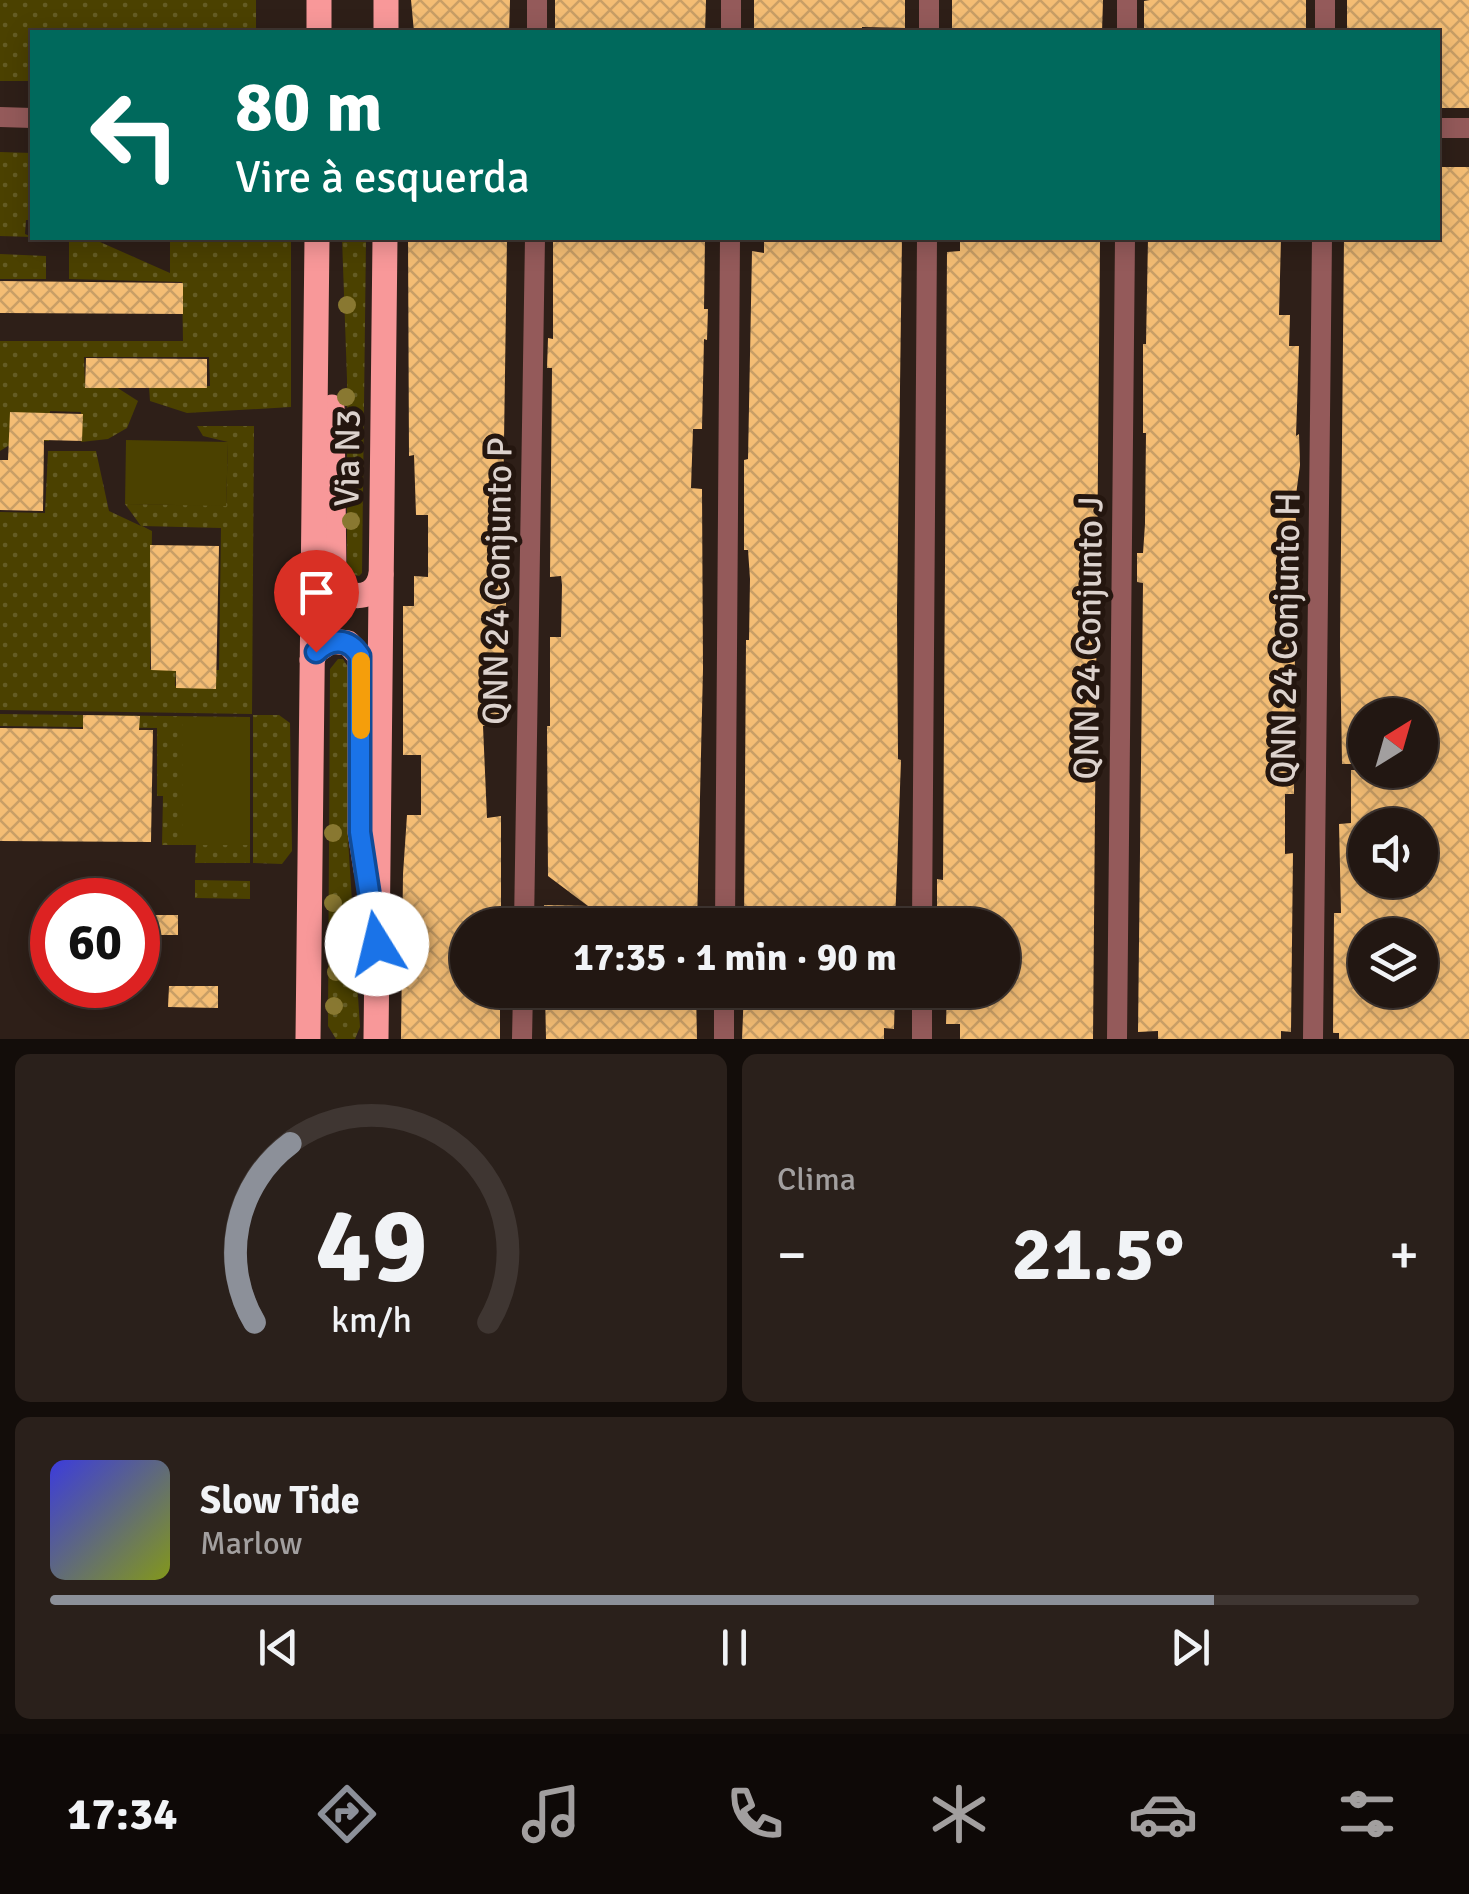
<!DOCTYPE html>
<html lang="pt">
<meta charset="utf-8">
<style>
:root{--surface:#221712;--page:#2a201b;--text:#f1f3f6;--muted:#a29f9f;--line:#3f3632;--accent:#8c9099}
body{margin:0;font-family:Signika,sans-serif;background:var(--page);color:var(--text);height:100vh;display:flex;flex-direction:column;font-size:38px;white-space:nowrap}
*{box-sizing:border-box;margin:0}
p{font-size:32px;color:var(--muted)}
.icon{flex:none;width:55px;height:55px;fill:none;stroke:currentColor;stroke-width:2;stroke-linecap:round;stroke-linejoin:round}
.map{position:relative;height:1039px;overflow:hidden}
.side{display:flex;flex-direction:column;gap:15px;padding:15px;background:#130d0a;flex:1}
.side>*{flex:none}
.hud{position:absolute;left:30px;top:30px;width:1410px;height:210px;border-radius:0px;box-shadow:0 5px 25px #0003,0 0 0 2px var(--line);background:#00695c;color:#fff;overflow:hidden}
.needle{width:65px;rotate:37deg}
.buttons{position:absolute;left:1348px;top:698px;display:grid;gap:20px}
.buttons a{display:grid;place-items:center;width:90px;height:90px;border-radius:50%;background:var(--surface);box-shadow:0 5px 25px #0003,0 0 0 2px var(--line);font-size:50px}
.speed{position:absolute;left:30px;top:878px;display:flex;gap:20px;font-size:50px;font-weight:700;text-align:center}
.speed>*{display:grid;place-content:center;width:130px;height:130px;border-radius:50%;background:var(--surface);box-shadow:0 5px 25px #0003,0 0 0 2px var(--line);line-height:1}
.speed .limit{border:15px solid #d22;background:#fff;color:#111}
.pin{position:absolute;display:grid;place-items:center;width:85px;height:85px;color:#fff;margin:-102px -42px;border-radius:50% 50% 50% 0;rotate:-45deg;box-shadow:0 0 10px #0007}
.pin .icon{rotate:45deg}
.me{position:absolute;width:110px;margin:-55px;rotate:351deg;stroke-linejoin:round;filter:drop-shadow(0 0 8px #0008)}
.turn{display:flex;align-items:center;gap:35px;height:210px;padding:0 40px;font-size:45px}
.turn .icon{width:130px;height:130px;stroke-width:2.5}
.turn b{display:block;font-size:70px;line-height:85px}
.big{font-size:75px;font-weight:700;line-height:1.1}
.side .card{flex:1;display:flex;flex-direction:column;justify-content:center;gap:15px;min-width:0;padding:0 35px;border-radius:15px;background:var(--page)}
.side .dial{align-items:center;gap:0}
.dial svg{height:260px;overflow:visible;fill:none;stroke:var(--line);stroke-width:7;stroke-linecap:round;text-anchor:middle}
.dial text{fill:var(--text);stroke:none}
.song{display:flex;align-items:center;gap:30px}
.cover{width:120px;height:120px;border-radius:15px;background:linear-gradient(135deg,hsl(240 70% 55%),hsl(70 70% 35%))}
.played{height:10px;border-radius:5px;background:linear-gradient(90deg,var(--accent) 85%,var(--line) 85%)}
.keys{display:flex;justify-content:space-around;direction:ltr}
.heat{display:flex;justify-content:space-between;align-items:center;font-size:55px;direction:ltr}
.side .tiles{flex:1;display:grid;gap:15px;grid-template-columns:1fr 1fr}
.card:last-child{grid-column:span 2}
.trip{position:absolute;left:450px;top:908px;width:570px;height:100px;border-radius:50px;background:var(--surface);box-shadow:0 5px 25px #0003,0 0 0 2px var(--line);font-weight:700;line-height:100px;text-align:center}
.dock{display:flex;height:160px;justify-content:space-around;align-items:center;background:#0e0907;color:var(--muted)}
.dock .icon{width:70px;height:70px}
.dock .current{color:var(--accent)}
.dock b{font-size:45px;color:var(--text)}
.map>svg:first-child{display:block}
.grass{fill:url(#grass-dots);fill-rule:evenodd}
.pitch{fill:#4b4100}
.building{fill:url(#building-cross-hatch);fill-rule:evenodd}
.lines{fill:none;stroke-linecap:round;stroke-linejoin:round}
.minor{stroke:#945a5a;stroke-width:20}
.primary{stroke:#f89899;stroke-width:25}
.tree{fill:#897831}
.route-casing{stroke:#114b97;stroke-width:25}
.route{stroke:#1a73e8;stroke-width:18}
.slow{stroke:#f59e0b;stroke-width:18}
.labels{text-anchor:middle;stroke-width:10;stroke-linejoin:round;paint-order:stroke}
.street-label{font-size:35px;fill:#dcd2cd;stroke:#24160f}
</style>
<div class="map">
<svg width="1469" height="1039" viewBox="0 0 1469 1039">
<defs>
<pattern id="grass-dots" width="8" height="8" patternUnits="userSpaceOnUse" patternTransform="scale(2.5)"><rect width="8" height="8" fill="#4b4100"/><path d="M2 2h.1M6 6h.1" fill="none" stroke="#645c24" stroke-width="1.8" stroke-linecap="round"/></pattern>
<pattern id="building-cross-hatch" width="8" height="8" patternUnits="userSpaceOnUse" patternTransform="scale(2.5)"><rect width="8" height="8" fill="#f4bd74"/><path d="M0 0l8 8M0 8l8-8" fill="none" stroke="#c89e66"/></pattern>
</defs>
<rect width="100%" height="100%" fill="#2e1f18"/>
<g class="grass">
<path d="M0,0H256V32H32V81H0Z"/>
<path d="M0,152L32,153V220H26L25,234L32,237L0,236Z"/>
<path d="M69,238H98L100,242L170,273V238H291V407L187,413L150,401L149,387L210,386L209,357H84L85,386L113,385L138,401L127,428L108,439L81,442V412L50,411L49,441H16L0,451V341H183L182,282L69,279Z"/>
<path d="M342,238H366L362,573L359,576L351,574L347,565V379Z"/>
<path d="M0,254L46,256V279H0Z"/>
<path d="M197,426H254L252,714L0,710V512L45,513L48,451H96L109,511L141,526L125,504L226,505L228,442L203,436ZM142,526L221,528L219,670H188V686H175L176,670L150,669L152,531Z"/>
<path d="M338,659H343L348,667V839L360,1027L355,1039H336L328,1026L330,669Z"/>
<path d="M0,714L250,717V718H183V845H162L163,796H157V728L0,726Z"/>
<path d="M253,715H279L290,723L292,851L282,864L253,863Z"/>
<path d="M196,845H250V863H195Z"/>
<path d="M195,880L250,881V899L195,898Z"/>
</g>
<g class="pitch">
<path d="M126,440L228,442L226,506L125,504Z"/>
<rect x="183" y="718" width="67" height="127"/>
</g>
<g class="building">
<path d="M411,0H510L509,32H414Z"/>
<path d="M555,0H706L705,32H555Z"/>
<path d="M754,0H905V28L862,27V32H754Z"/>
<path d="M952,0H1103L1102,32H952Z"/>
<path d="M1150,0H1306V32H1149L1144,30V1Z"/>
<path d="M1347,0H1469V108H1438V32H1347Z"/>
<path d="M1438,167H1469V1039H1339V1033H1333L1334,913H1341L1339,824L1351,823V770H1420V715H1365V764H1342L1340,645L1344,238H1438ZM1365,825H1420V880H1365ZM1365,935H1420V990H1365Z"/>
<path d="M408,238H507L502,577H506V607L501,725L483,726L487,818L501,816V925H468V990H487L486,994L500,996V1039H401L403,874L407,815H421V755H403V606H414V576L428,577V515H416L414,455L409,456Z"/>
<path d="M553,238H705L704,309H708L707,340L704,339L702,429H693L691,488L702,489L703,669L697,925H543L544,905L588,906L548,876L547,726H550V637H561L562,585L561,576L550,577L552,368H547L548,338L553,339Z"/>
<path d="M764,238H902L897,611L898,759L901,760L895,925H744L746,640H749L750,579L748,550H744V460L748,459L752,251L764,253Z"/>
<path d="M960,238H1100L1093,1039H960V1024H946L947,990H1002V925H942L943,909L937,910V879L943,880L947,252L960,251Z"/>
<path d="M1148,238H1281L1279,315H1290L1289,346H1299L1296,436L1299,434L1300,465L1296,495L1294,794H1285V854L1293,853L1291,1032L1281,1031V1039H1158V1031L1138,1032L1143,583L1137,582V553H1143L1145,524L1146,433H1143V344H1146Z"/>
<path d="M0,281L183,283V314L0,313Z"/>
<path d="M86,358L207,359V388H85Z"/>
<path d="M10,412L83,414L82,441L44,440L43,511L0,510V460H8Z"/>
<path d="M150,545L219,546L216,689L176,688V671L151,670Z"/>
<path d="M83,715L140,716L139,730H153L151,842L0,841V728L83,729Z"/>
<rect x="138" y="915" width="40" height="20"/>
<path d="M169,986H218V1008L168,1007Z"/>
<path d="M545,990H696L697,1039H546Z"/>
<path d="M744,990H895L894,1029L884,1028V1039H742Z"/>
</g>
<g class="lines">
<g class="minor">
<path d="M537,32V0"/>
<path d="M731,32V0"/>
<path d="M929,32V0"/>
<path d="M1127,32V0"/>
<path d="M1325,32V0"/>
<path d="M0,117L32,118"/>
<path d="M1438,128H1469"/>
<path d="M524,925L535,238"/>
<path d="M725,925L730,238"/>
<path d="M922,925L927,238"/>
<path d="M522,1039L523,990"/>
<path d="M724,1039V990"/>
<path d="M922,1039V990"/>
<path d="M1117,1039L1125,238"/>
<path d="M1313,1039L1322,238"/>
</g>
<g class="primary">
<path d="M319,32V0"/>
<path d="M386,32V0"/>
<path d="M332,407L334,576L347,594C364,599 378,592 381,574"/>
<path d="M312,660L316,651L331,641L348,643L360,656V832L366,870"/>
<path d="M308,1039L317,238"/>
<path d="M376,1039L385,238"/>
</g>
</g>
<g class="tree">
<circle cx="347" cy="305" r="9"/>
<circle cx="346" cy="397" r="9"/>
<circle cx="351" cy="521" r="9"/>
<circle cx="333" cy="833" r="9"/>
<circle cx="333" cy="903" r="9"/>
<circle cx="338" cy="935" r="9"/>
<circle cx="336" cy="972" r="9"/>
<circle cx="334" cy="1006" r="9"/>
</g>
<g class="lines">
<defs>
<path id="route" d="M316,652C331,637 349,638 360,656V832L377,944"/>
</defs>
<use href="#route" class="route-casing"/>
<use href="#route" class="route"/>
<path class="slow" d="M361,730V661"/>
</g>
<g class="labels">
<g class="street-label">
<text transform="translate(347 458) rotate(-89)" y="12">Via N3</text>
<text transform="translate(497 581) rotate(-89)" y="12">QNN 24 Conjunto P</text>
<text transform="translate(1088 638) rotate(-89)" y="12">QNN 24 Conjunto J</text>
<text transform="translate(1285 638) rotate(-89)" y="12">QNN 24 Conjunto H</text>
</g>
</g>
</svg>
<div class="buttons">
<a><svg class="needle" viewBox="-14 -14 28 28"><path d="M0-13l5 13h-10z" fill="#e53935"/><path d="M0 13l5-13h-10z" fill="#a29f9f"/></svg></a>
<a><svg class="icon" aria-label="sound" viewBox="0 0 24 24"><path d="M4 9h4l5-4v14l-5-4H4zM17 9q2 3 0 6"/></svg></a>
<a><svg class="icon" aria-label="layers" viewBox="0 0 24 24"><path d="M12 4l9 5-9 5-9-5zM3 14l9 5 9-5"/></svg></a>
</div>
<div class="speed"><div class="limit">60</div></div>
<div class="pin" style="left:316px;top:652px;background:#d93025"><svg class="icon" aria-label="arrive" viewBox="0 0 24 24"><path d="M6 21V4h12l-3 4 3 4H6"/></svg></div>
<svg class="me" style="left:377px;top:944px" viewBox="-20 -20 40 40"><circle r="19" fill="#fff"/><path d="M0-13L10 11 0 6-10 11z" fill="#1a73e8"/></svg>
<div class="trip">17:35 · 1 min · 90 m</div>
<div class="hud">
<div class="turn"><svg class="icon" aria-label="left" viewBox="0 0 24 24"><path d="M17 20v-9H6M10 6l-5 5 5 5"/></svg><div><b>80 m</b>Vire à esquerda</div></div>
</div>
</div>
<section class="side">
<div class="tiles">
<div class="card dial"><svg viewBox="0 0 100 80">
<path d="M14 69A42 42 0 1 1 86 69"/>
<path d="M14 69A42 42 0 0 1 25 14" stroke="#8c9099"/>
<text x="50" y="56" font-size="32" font-weight="700">49</text>
<text x="50" y="72" font-size="11">km/h</text>
</svg></div>
<div class="card"><p>Clima</p>
<div class="heat"><a>−</a><b class="big">21.5°</b><a>+</a></div>
</div>
<div class="card">
<div class="song"><i class="cover"></i><div><b>Slow Tide</b><p>Marlow</p></div></div>
<div class="played"></div>
<div class="keys"><svg class="icon" aria-label="previous" viewBox="0 0 24 24"><path d="M18 5L8 12l10 7zM5 5v14"/></svg><svg class="icon" aria-label="pause" viewBox="0 0 24 24"><path d="M8 5v14M16 5v14"/></svg><svg class="icon" aria-label="next" viewBox="0 0 24 24"><path d="M6 5l10 7-10 7zM19 5v14"/></svg></div>
</div>
</div>
</section>
<nav class="dock">
<b>17:34</b>
<svg class="icon current" aria-label="directions" viewBox="0 0 24 24"><path d="M12 3l9 9-9 9-9-9zM9 14v-3h6M13 9l2 2-2 2"/></svg>
<svg class="icon" aria-label="music" viewBox="0 0 24 24"><path d="M9 18V5l10-2v13"/><circle cx="6" cy="18" r="3"/><circle cx="16" cy="16" r="3"/></svg>
<svg class="icon" aria-label="phone" viewBox="0 0 24 24"><path d="M5 4h4l2 5-3 2q2 4 5 5l2-3 5 2v4C11 20 4 13 5 4z"/></svg>
<svg class="icon" aria-label="climate" viewBox="0 0 24 24"><path d="M12 3v18M4 7l16 10M4 17L20 7"/></svg>
<svg class="icon" aria-label="car" viewBox="0 0 24 24"><path d="M5 17H2v-5l4-1 3-4h7l3 4 3 1v5h-3M9 17h6M6 11h13"/><circle cx="7" cy="17" r="2"/><circle cx="17" cy="17" r="2"/></svg>
<svg class="icon" aria-label="filters" viewBox="0 0 24 24"><path d="M4 7h16M4 17h16"/><circle cx="9" cy="7" r="2"/><circle cx="15" cy="17" r="2"/></svg>
</nav>
